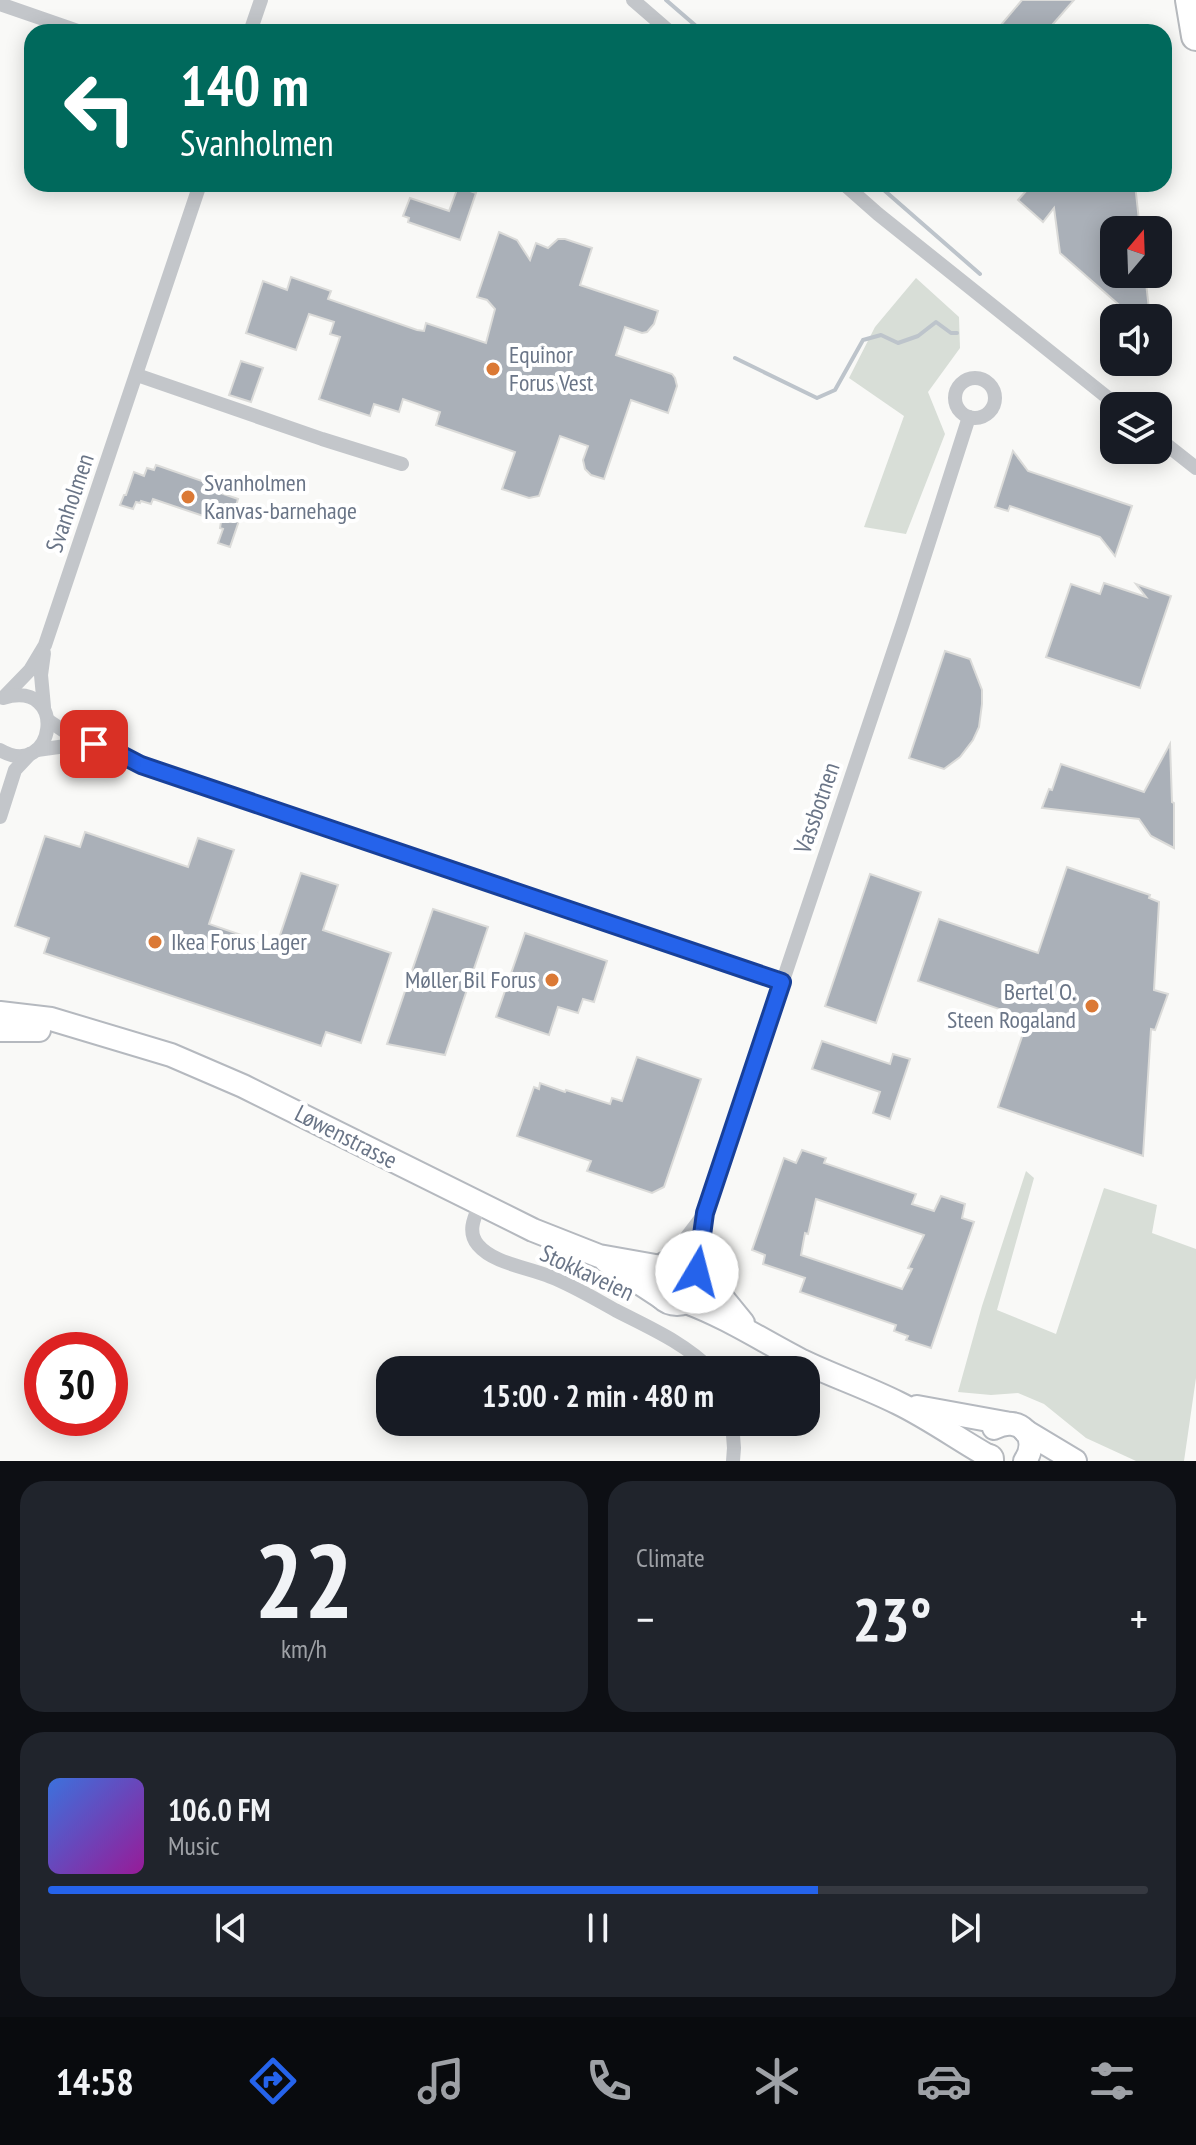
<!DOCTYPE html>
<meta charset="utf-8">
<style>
:root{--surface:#171b24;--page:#20242c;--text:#f1f3f6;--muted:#9ea1a6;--line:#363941;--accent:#2563eb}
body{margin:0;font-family:"PT Sans Narrow",sans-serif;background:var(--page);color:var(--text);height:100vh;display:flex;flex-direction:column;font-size:30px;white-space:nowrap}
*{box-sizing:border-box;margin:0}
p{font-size:26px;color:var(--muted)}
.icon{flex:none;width:44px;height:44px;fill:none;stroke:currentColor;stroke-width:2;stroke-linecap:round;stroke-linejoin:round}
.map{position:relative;height:1461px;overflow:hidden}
.drawer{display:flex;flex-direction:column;gap:20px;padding:20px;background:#0d0f14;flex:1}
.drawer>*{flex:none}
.guide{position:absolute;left:24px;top:24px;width:1148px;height:168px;border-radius:24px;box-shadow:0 4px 20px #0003;background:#00695c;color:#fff;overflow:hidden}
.needle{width:52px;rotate:19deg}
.fabs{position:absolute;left:1100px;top:216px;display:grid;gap:16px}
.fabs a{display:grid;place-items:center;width:72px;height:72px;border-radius:16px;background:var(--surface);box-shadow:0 4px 20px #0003;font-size:40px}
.speed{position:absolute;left:24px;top:1332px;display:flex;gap:16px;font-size:40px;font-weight:700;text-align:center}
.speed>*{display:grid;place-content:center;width:104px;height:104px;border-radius:50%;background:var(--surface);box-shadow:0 4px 20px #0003;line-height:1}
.speed .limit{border:12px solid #d22;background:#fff;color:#111}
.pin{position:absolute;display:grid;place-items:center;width:68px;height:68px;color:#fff;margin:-34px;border-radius:16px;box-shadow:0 4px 12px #0006}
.me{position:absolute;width:88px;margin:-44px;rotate:8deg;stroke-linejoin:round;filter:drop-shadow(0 0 6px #0008)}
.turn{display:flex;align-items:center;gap:28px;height:168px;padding:0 24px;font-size:36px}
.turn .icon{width:104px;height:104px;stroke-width:2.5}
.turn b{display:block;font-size:56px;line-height:68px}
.big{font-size:60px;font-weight:600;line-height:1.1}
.drawer .widget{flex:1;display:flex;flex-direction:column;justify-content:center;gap:12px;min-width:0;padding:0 28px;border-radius:24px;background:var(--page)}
.drawer .dial{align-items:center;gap:0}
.dial b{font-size:104px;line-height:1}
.song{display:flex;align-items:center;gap:24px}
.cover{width:96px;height:96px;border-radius:12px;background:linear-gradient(135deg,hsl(220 70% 55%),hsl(300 70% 35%))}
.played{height:8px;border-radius:4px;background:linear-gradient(90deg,var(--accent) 70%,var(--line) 70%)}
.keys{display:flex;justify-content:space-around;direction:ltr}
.heat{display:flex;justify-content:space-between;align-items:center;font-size:44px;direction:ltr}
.drawer .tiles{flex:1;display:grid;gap:20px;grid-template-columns:1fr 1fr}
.widget:last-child{grid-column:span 2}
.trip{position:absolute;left:376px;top:1356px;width:444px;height:80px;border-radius:24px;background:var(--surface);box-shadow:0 4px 20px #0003;font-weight:600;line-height:80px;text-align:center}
.dock{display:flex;height:128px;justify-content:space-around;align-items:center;background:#090b0e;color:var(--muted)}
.dock .icon{width:56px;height:56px}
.dock .on{color:var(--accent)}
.dock b{font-size:36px;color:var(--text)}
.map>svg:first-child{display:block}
.green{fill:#d8ded7}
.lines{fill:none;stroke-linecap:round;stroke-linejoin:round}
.stream{stroke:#bdc4cb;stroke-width:4}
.building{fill:#aab0b8;stroke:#dbdbd9;stroke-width:2;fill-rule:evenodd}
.secondary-casing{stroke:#b5b9bf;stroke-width:26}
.highway-casing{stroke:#b6b9bd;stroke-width:32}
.street{stroke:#c3c6ca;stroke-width:14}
.secondary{stroke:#fff;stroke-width:22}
.highway{stroke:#fff;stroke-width:28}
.route-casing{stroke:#184099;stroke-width:20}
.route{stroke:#2563eb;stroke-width:14}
.poi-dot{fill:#db7935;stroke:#fff;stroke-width:3}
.labels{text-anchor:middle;stroke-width:8;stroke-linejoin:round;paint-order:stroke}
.poi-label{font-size:24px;fill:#6a7587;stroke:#fff;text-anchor:start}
.street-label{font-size:24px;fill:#6a7587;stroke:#fff}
</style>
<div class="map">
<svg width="1196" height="1461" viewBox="0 0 1196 1461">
<rect width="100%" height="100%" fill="#f9f9f7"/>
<g class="green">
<path d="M916,278L959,317L960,348L928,392L945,434L906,534L864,527L904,416L849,378L875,327Z"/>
<path d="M1026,1171L1034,1178L997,1310L1056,1334L1104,1188L1157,1205L1152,1233L1196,1249V1378L1184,1461H1136L1086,1438L1044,1404L1018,1393L991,1395L958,1392L982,1306Z"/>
</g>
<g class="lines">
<g class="stream">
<path d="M666,0L703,32"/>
<path d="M877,184L980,274"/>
<path d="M735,358L817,398L835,390L863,340L881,335L898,343L918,336L936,322L951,333H957"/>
</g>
</g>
<g class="building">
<path d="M1022,0H1074L1046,32H995Z"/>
<path d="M1020,184H1135L1140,230H1114V274H1145L1150,318H1134L1060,253L1054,208L1043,222L1018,200L1027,190Z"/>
<path d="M458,187L476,193L460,240L408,222L409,218L403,216L410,198L449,211Z"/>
<path d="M499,232L517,240L530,260L536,243L548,248L558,239H565L592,248L580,285L658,311L654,324L647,332L642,333L625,327L616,355L672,374L675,378L677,386L668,413L631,400L604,479L591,475L585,469L583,460L588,446L560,436L539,496L529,498L502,489L515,452L436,425L440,412L403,399L399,412L374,404L370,416L319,399L340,337L330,334L334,322L309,314L296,350L246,333L263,281L287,290L291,277L331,291L328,299L417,330L424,331L426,323L486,343L495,309L487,300L477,297Z"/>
<path d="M241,361L263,368L251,402L229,395Z"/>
<path d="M1013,451L1028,471L1132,506L1115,556L1100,537L1010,506L1008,511L995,507Z"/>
<path d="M156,465L225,489L223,494L238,499L236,506L243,509L230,547L218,543L223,529L220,528L221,522L153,499L151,504L141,501L140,503L136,502L133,509L120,505L124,495H126L134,472L144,476L147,468L154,470Z"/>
<path d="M1104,583L1146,597L1136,584L1171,596L1140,688L1046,657L1071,584L1100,594Z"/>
<path d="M945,651L970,659L982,690V704L979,727L973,740L960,757L944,769L909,758Z"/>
<path d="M1170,744L1172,802L1174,803V848L1151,836L1139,819L1042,808L1049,789L1052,790L1061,764L1144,792Z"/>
<path d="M85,832L188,867L198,838L234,850L209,924L276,947L301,873L338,885L323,930L391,953L361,1043L326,1032L321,1046L44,953L49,938L15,926L45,836L80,847Z"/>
<path d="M1067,867L1150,895L1149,898L1159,902L1154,990L1168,994L1155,1030L1151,1029L1143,1156L998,1107L1028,1019L918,981L939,919L1038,953Z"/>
<path d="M870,874L921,892L876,1023L825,1006Z"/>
<path d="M433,909L488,927L445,1055L387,1044Z"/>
<path d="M525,933L607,961L594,1002L583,999L578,1013L558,1007L549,1035L496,1017Z"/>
<path d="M822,1041L890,1064L893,1054L910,1059L890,1119L873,1113L880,1092L812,1069Z"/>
<path d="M637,1057L701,1079L664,1187L652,1193L587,1171L591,1161L517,1136L534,1087L539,1089L540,1083L565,1092L566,1090L610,1104L612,1098L622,1101Z"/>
<path d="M802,1150L826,1158L824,1163L916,1194L912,1204L934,1211L941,1196L965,1204L962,1218L974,1222L931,1348L906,1340L908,1336L894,1331L896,1325L800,1292L805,1278L763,1264L765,1255L752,1250L784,1158L796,1163ZM816,1199L924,1235L908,1268L912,1269L902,1289L801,1255L805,1233L808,1234Z"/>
</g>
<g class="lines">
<defs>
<g id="secondary">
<path d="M0,1013L51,1019L171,1055L243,1086L533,1230L599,1256L661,1267"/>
<path d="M0,1030H39"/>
<circle cx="677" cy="1282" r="22"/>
<path d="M606,1261L661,1297"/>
<path d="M697,1272L712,1285L743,1323"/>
<path d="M686,1302C727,1317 763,1341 802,1361C833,1376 866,1387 898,1403C929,1418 958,1439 988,1456"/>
<path d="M917,1407L1005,1423"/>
<path d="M994,1428C1019,1414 1041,1437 1025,1461"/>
<path d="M1025,1431L1075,1461"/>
</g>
<g id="highway">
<path d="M1190,0L1196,36"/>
<path d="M989,1461V1459"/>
</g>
</defs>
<use href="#secondary" class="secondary-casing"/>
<use href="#highway" class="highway-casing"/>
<g class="street">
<path d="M633,0L670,32"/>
<path d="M0,4L81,32"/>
<path d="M250,32L261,0"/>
<path d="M844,184L878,214L1118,406"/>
<path d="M137,375L322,439L402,464"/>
<circle cx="975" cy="398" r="20"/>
<path d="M1158,438L1196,468"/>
<path d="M4,697L30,670L45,645L200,184"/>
<path d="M44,707L41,675L44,653"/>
<path d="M49,721L70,735L118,753L141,765L782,982"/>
<path d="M0,750C55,782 70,678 3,698"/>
<path d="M37,750L66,746L113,760"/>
<path d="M0,817L15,770L30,754"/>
<path d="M480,1204C474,1218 467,1232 478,1245C494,1264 528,1267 551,1277C574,1286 595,1299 617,1311C650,1328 685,1343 711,1370"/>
<path d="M705,1213L903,623L969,417"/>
<path d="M667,1263L705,1213L697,1272"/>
<path d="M732,1422L734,1448L733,1461"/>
</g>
<use href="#secondary" class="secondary"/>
<use href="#highway" class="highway"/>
</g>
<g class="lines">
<defs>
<path id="route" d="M94,744L118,753L141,765L782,982L705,1213L697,1272"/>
</defs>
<use href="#route" class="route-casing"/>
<use href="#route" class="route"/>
</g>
<g class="poi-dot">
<circle cx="493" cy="369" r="8"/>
<circle cx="188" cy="497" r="8"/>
<circle cx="155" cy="942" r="8"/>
<circle cx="552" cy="980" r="8"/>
<circle cx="1092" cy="1006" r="8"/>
</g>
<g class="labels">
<g class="poi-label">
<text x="509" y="363">Equinor<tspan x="509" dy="28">Forus Vest</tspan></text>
<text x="204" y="491">Svanholmen<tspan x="204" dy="28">Kanvas-barnehage</tspan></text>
<text x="171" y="950">Ikea Forus Lager</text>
<text x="536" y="988" text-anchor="end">Møller Bil Forus</text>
<text x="1076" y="1000" text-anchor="end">Bertel O.<tspan x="1076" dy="28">Steen Rogaland</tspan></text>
</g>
<g class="street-label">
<text transform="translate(70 503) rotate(-71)" y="8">Svanholmen</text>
<text transform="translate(817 808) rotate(-71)" y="8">Vassbotnen</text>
<text transform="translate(346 1137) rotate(27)" y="8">Løwenstrasse</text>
<text transform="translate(587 1273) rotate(25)" y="8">Stokkaveien</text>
</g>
</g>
</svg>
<div class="fabs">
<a><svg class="needle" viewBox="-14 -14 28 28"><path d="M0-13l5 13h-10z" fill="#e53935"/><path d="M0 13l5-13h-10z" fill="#9ea1a6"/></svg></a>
<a><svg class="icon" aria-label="sound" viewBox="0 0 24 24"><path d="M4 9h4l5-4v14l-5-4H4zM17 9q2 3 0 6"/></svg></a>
<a><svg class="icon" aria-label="layers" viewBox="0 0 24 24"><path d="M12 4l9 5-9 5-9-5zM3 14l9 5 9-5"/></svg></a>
</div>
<div class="speed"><div class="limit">30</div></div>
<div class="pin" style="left:94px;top:744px;background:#d93025"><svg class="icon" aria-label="arrive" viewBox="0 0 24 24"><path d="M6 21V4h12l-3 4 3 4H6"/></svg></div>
<svg class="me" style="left:697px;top:1272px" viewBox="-20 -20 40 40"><circle r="19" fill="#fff"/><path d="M0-13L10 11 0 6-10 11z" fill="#2563eb"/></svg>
<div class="trip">15:00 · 2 min · 480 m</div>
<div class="guide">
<div class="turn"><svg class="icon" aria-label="left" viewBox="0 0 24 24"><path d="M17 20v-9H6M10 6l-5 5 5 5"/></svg><div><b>140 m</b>Svanholmen</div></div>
</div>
</div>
<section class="drawer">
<div class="tiles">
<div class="widget dial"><b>22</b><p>km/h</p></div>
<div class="widget"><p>Climate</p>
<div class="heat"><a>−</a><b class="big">23°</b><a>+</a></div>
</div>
<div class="widget">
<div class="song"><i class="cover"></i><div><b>106.0 FM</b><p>Music</p></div></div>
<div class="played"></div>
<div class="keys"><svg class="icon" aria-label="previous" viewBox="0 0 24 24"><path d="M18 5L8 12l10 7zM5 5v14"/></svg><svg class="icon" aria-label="pause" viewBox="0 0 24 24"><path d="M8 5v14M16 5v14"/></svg><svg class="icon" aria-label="next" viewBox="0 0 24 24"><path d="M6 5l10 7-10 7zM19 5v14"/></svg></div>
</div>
</div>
</section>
<nav class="dock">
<b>14:58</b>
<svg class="icon on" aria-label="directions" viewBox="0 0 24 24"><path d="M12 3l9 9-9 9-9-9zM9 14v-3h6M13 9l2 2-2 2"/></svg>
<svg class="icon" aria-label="music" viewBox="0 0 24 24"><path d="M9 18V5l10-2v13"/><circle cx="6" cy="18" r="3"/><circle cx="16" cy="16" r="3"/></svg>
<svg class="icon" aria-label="phone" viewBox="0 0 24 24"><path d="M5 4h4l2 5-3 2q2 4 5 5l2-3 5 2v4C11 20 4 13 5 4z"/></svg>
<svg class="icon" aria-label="climate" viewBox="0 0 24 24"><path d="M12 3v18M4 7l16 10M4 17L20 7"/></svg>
<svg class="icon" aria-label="car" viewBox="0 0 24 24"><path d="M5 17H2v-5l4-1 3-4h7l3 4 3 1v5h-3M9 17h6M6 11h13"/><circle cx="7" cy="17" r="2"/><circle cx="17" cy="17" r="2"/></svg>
<svg class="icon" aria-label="filters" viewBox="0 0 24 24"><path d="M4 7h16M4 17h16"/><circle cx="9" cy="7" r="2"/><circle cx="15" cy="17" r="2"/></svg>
</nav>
